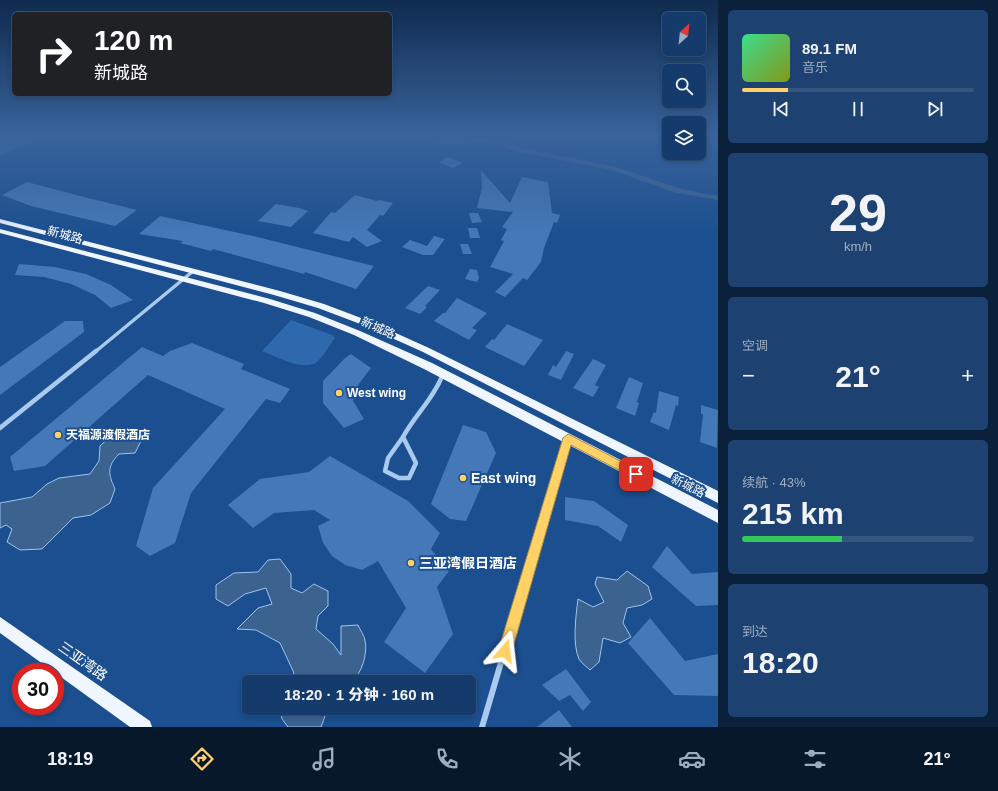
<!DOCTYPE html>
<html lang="zh">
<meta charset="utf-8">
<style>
:root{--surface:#143b6b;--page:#1d4271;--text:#f1f3f6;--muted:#9dadc1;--line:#33557e;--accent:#ffd166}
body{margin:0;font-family:Arial,"Noto Sans SC",sans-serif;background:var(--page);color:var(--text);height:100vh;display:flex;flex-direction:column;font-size:15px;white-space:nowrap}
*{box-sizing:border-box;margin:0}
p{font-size:13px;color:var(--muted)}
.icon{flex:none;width:22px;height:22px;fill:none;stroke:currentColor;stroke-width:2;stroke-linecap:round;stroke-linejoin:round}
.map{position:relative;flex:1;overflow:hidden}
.panel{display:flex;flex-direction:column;gap:10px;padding:10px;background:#0b203b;width:280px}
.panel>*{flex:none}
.banner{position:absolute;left:12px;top:12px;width:380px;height:84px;border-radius:6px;box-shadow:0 2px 6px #0003,0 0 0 1px var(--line);background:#202124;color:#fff;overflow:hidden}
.needle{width:26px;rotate:27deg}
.buttons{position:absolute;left:662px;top:12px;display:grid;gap:8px}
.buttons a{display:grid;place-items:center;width:44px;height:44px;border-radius:6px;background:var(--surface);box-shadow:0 2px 6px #0003,0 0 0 1px var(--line);font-size:20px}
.speed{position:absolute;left:12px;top:663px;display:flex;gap:8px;font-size:20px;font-weight:700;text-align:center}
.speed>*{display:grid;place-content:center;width:52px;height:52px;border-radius:50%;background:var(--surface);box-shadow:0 2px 6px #0003,0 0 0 1px var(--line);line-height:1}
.speed .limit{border:6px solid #d22;background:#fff;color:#111}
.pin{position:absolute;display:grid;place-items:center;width:34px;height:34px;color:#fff;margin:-17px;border-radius:8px;box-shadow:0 2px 6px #0006}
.me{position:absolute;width:44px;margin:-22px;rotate:17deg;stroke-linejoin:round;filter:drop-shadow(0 0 3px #0008)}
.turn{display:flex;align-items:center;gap:14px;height:84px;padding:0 16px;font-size:18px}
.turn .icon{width:52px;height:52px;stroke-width:2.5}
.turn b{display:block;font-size:28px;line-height:34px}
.big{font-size:30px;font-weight:800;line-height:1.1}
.panel .card{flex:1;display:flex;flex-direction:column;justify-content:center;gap:6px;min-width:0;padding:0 14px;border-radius:6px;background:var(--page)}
.panel .dial{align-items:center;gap:0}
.dial b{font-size:52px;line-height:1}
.song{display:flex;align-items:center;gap:12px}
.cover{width:48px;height:48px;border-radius:6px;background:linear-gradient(135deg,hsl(150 70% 55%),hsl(70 70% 35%))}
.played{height:4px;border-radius:2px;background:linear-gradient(90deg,var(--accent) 20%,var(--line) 20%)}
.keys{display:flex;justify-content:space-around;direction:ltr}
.heat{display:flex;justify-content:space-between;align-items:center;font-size:22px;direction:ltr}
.charge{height:6px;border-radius:3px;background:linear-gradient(90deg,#34c759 43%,var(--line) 0)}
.trip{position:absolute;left:242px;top:675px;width:234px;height:40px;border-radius:6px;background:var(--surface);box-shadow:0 2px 6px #0003,0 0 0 1px var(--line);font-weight:800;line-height:40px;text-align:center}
.tab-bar{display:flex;height:64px;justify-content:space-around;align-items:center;background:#08182b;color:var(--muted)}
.tab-bar .icon{width:28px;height:28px}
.tab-bar .current{color:var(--accent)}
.tab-bar b{font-size:18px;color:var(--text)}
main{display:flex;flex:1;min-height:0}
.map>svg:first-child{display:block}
.green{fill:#2e69ad}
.water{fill:#3c6290;stroke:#9cc4f0}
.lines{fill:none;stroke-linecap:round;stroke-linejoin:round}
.canal{fill:#3c6290;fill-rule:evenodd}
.building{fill:#4478b7}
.minor-far2{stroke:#a9c9ee;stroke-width:3.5}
.minor-far1{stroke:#a9c9ee;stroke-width:4.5}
.minor{stroke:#a9c9ee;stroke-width:6}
.primary{fill:#f0f6ff;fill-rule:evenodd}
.route{fill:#ffd166;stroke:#a68842}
.poi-dot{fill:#ffd166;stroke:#1b4f8f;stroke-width:1.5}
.labels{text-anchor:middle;stroke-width:4;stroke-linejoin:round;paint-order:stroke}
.street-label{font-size:12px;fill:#fff;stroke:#1b4f8f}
.poi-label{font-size:12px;font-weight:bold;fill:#fff;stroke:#1b4f8f;text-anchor:start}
.near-poi-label{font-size:14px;font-weight:bold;fill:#fff;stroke:#1b4f8f;text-anchor:start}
.near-street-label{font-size:14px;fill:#fff;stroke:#1b4f8f}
</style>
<main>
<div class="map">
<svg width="718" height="727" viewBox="0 0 718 727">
<rect width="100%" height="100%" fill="#1b4f8f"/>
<g class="green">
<path d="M0,134H48L0,156Z"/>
<path d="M291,320L332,335L335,338C329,346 324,355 318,361C306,373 275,356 262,351Z"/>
</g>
<g class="water">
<path d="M115,432H135L141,436L140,443L135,453L119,454C107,466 108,474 115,489L110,503L91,515L73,518L42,549L20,550L7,542L12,529L6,525L0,528V503L32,497L47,484L59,478L90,474L99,461L100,446Z"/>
<path d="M280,559L291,574V588L302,593L314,584L328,591V606L318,616L316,629L333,644L341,655V626L358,625C360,630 364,635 365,640C368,653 362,674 351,682H286L294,673L280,643L256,630L237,629L258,608L272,604L266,588L245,594L228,606L216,599V585L234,573L258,572L268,560Z"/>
<path d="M627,571L648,586L652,599L642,605L627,608L623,623L631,637L620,643L603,638L599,662L590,670C587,667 581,663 579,659C572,644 576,615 578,599L593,607L604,602L595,584L597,577L617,580Z"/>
<path d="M280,708H328L321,727H288L282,719Z"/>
</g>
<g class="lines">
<path class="canal" d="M408,134H417L439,140L491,138L517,147L616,167L681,189L718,196V200L676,193L612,170L515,151L490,142L439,144Z"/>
</g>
<g class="building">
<path d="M448,157L463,163L453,168L439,162Z"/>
<path d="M481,170L510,203L522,177L548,182L552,213L560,215L557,223L554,222L544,248L541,262L527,280L523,278L505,297L495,292L513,274L490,267L504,241L501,240L507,229L502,227L513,212L477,208L482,188Z"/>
<path d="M27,182L80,196L137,210L115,226L31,206L2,195Z"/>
<path d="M355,195L377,201L379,200L393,203L383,216L380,215L367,230L382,241L367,247L353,237L349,242L313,233L331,212L335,213Z"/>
<path d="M276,204L299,208L308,211L291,227L258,221Z"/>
<path d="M469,213H478L482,222L472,223Z"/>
<path d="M160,216L253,236L374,266L356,289L305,272L304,274L213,249L211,251L180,243L183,241L139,234Z"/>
<path d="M468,228H477L480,238H470Z"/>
<path d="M434,236L445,239L433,255H423L402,247L410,240L427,246Z"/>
<path d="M460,244H468L472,254H463Z"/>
<path d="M19,264L55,267L86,274L111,285L133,300L111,308L95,295L71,284L44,277L15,275Z"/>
<path d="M470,269L477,270L479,278L477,282L465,279Z"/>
<path d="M428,286L440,290L425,306L427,307L420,314L405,308Z"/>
<path d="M457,298L487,313L472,328L477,330L469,340L434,321L443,313H445Z"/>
<path d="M65,321H83L84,332L0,395V367Z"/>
<path d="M507,324L543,340L524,366L485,347L492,339L494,340Z"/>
<path d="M192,343L244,364L241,369L290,389L280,403L266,399L191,493L175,543L150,556L136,546L153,488L225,409L148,375L45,466L14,471L10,457L142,347L163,356L170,351Z"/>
<path d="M566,351L574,354L561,380L548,375L553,365L556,367Z"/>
<path d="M351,354L371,368L358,385L353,401L364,419L344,428L323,403V381L345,358Z"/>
<path d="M593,359L606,365L595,385L599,387L593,397L573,388Z"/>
<path d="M629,377L643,383L637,402L639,403L635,416L616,408Z"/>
<path d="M659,391L679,397L678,406L676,405L669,430L650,422L654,412L656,413Z"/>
<path d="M701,405L718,410L717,448L700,442L703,414H701Z"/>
<path d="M463,425L486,432L496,453L466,521L450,519L431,504Z"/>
<path d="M330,456L408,501L440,533L431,549L449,571L437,587L453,634L425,673L384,642L406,608L378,561L362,570L345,565L332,556L323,543L318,526L330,520L314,510L274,513L253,528L228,505L260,479L309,472Z"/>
<path d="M565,497L594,501L628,525L621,542L598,526L565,520Z"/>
<path d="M667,546L692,574L718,572V605L696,606L652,567Z"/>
<path d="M650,618L685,661L718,654V696L674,695L628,643Z"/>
<path d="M566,669L591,702L583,711L570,695L559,701L542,685Z"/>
<path d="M559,710L572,727H537Z"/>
</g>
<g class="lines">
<path class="minor-far2" d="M95,352L192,272"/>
<g class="minor-far1">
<path d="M0,428L96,351"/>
<path d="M403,437L416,463L409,478H399L385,471L388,458Z"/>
<path d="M403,437C415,415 434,398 443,374"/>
<path d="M545,514L567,440"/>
</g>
<path class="minor" d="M482,727L545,513"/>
<g class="primary">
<path d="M0,219L280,291L324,304L369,321L429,348L718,491V503L423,352L363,325L318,308L274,295L0,223Z"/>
<path d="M0,229L270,299L315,313L360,331L432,363L718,510V523L424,369L354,335L309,317L264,303L0,233Z"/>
<path d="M0,617L150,721L152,727H130L0,633Z"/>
</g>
</g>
<linearGradient id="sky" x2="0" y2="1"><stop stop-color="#0f2b4f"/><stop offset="0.57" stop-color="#39639b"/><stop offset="1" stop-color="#39639b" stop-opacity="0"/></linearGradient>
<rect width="718" height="236" fill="url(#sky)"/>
<path class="route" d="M568,434L640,471L641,474L640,477H632L571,445L512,651L510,656L505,658L500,656L498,651L563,438Z"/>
<g class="poi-dot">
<circle cx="339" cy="393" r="4"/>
<circle cx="58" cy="435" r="4"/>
<circle cx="463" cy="478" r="4"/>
<circle cx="411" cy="563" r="4"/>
</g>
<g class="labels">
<g class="street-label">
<text transform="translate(65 235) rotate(15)" y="4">新城路</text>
<text transform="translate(378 328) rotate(24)" y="4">新城路</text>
<text transform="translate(688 486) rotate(27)" y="4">新城路</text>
</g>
<g class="poi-label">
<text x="347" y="397">West wing</text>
<text x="66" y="439">天福源渡假酒店</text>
</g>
<g class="near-poi-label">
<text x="471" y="483">East wing</text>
<text x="419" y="568">三亚湾假日酒店</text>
</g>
<g class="near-street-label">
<text transform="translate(83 661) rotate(35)" y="5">三亚湾路</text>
</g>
</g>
</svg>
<div class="buttons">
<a><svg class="needle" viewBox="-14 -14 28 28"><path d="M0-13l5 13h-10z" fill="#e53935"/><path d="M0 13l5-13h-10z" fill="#9dadc1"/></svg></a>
<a><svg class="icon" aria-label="search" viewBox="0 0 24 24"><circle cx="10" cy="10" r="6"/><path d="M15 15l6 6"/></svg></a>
<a><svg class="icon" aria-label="layers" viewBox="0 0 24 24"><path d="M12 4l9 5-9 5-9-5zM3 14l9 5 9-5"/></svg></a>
</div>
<div class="speed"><div class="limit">30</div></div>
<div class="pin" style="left:636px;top:474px;background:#d93025"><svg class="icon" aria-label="arrive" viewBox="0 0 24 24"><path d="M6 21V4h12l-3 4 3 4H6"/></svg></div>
<svg class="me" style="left:505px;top:651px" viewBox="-20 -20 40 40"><path d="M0-17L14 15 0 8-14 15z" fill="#ffd166" stroke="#fff" stroke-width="4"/></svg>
<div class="trip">18:20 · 1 分钟 · 160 m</div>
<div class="banner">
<div class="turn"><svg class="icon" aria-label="right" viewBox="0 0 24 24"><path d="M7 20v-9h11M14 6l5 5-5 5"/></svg><div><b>120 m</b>新城路</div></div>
</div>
</div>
<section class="panel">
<div class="card">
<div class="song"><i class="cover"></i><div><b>89.1 FM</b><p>音乐</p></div></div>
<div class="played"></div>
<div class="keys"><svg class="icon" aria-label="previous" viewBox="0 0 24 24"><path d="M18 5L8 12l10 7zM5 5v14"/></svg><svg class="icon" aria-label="pause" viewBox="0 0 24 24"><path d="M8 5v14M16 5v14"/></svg><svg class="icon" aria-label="next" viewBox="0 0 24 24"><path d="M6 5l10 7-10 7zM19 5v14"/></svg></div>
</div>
<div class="card dial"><b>29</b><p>km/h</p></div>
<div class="card"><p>空调</p>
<div class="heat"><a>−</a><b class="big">21°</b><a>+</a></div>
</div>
<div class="card"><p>续航 · 43%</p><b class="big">215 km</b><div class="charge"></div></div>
<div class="card"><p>到达</p><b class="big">18:20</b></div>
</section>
</main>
<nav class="tab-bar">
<b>18:19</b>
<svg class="icon current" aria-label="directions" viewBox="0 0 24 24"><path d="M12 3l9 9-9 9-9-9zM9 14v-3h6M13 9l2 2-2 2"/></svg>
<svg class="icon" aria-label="music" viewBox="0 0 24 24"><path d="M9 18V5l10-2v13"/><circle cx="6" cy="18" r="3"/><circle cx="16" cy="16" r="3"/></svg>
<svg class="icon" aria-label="phone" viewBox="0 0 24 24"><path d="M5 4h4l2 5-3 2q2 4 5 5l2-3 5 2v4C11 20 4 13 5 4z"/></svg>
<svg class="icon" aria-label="climate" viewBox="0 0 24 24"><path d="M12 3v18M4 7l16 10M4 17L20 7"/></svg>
<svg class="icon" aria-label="car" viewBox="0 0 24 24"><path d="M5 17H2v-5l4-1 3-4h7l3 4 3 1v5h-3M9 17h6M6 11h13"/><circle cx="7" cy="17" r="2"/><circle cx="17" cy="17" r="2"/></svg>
<svg class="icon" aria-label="filters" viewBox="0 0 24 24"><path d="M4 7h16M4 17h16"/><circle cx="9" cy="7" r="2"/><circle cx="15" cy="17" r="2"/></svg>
<b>21°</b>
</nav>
